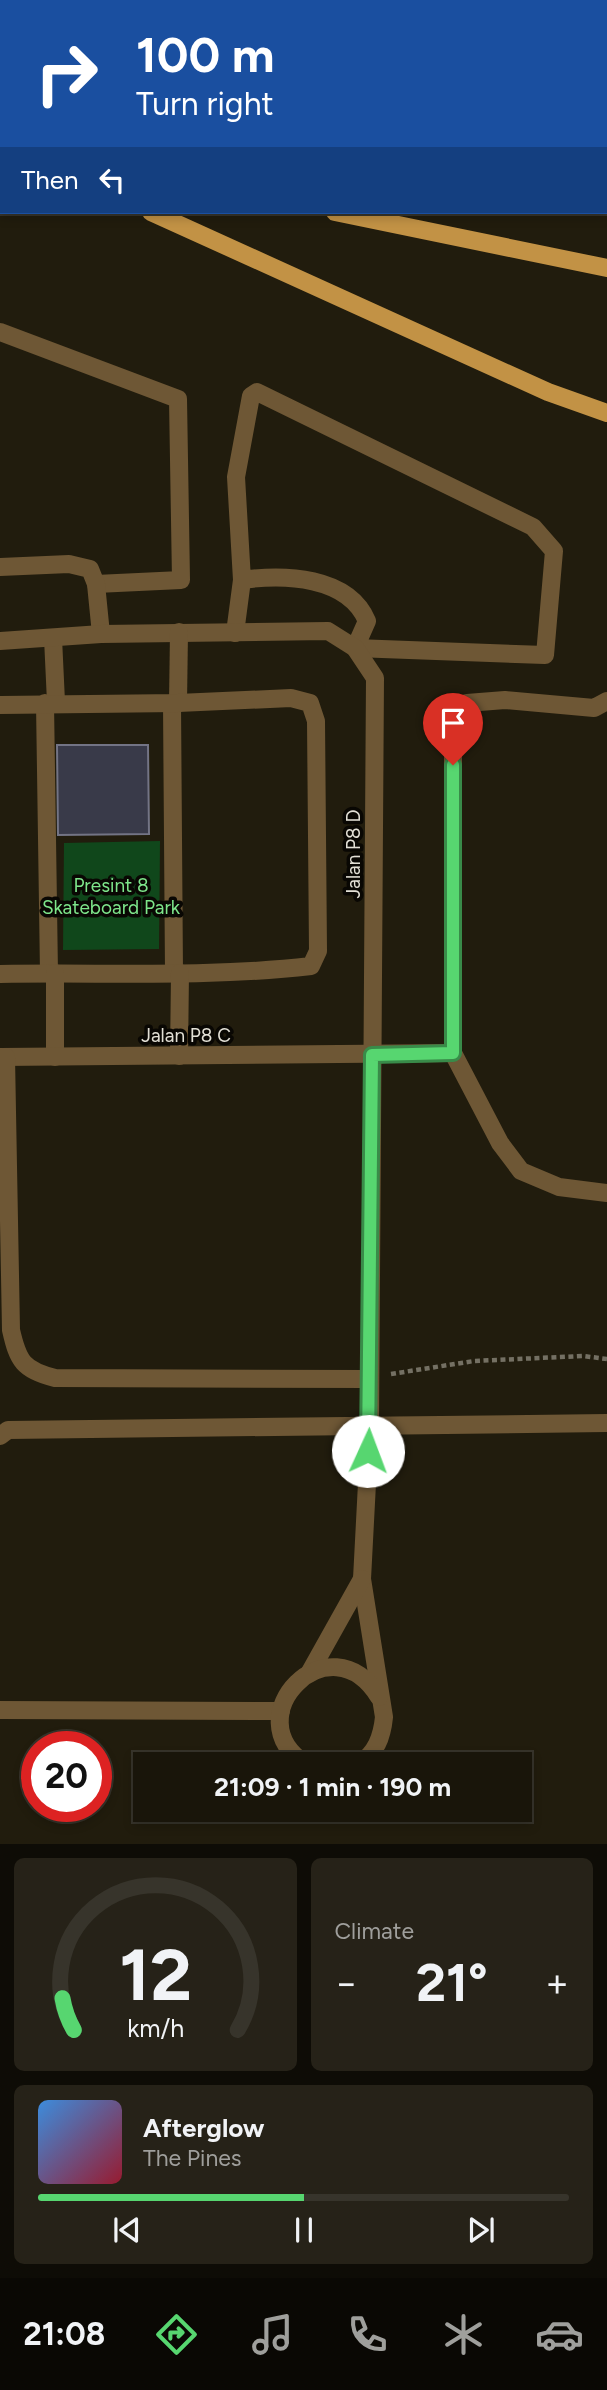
<!DOCTYPE html>
<meta charset="utf-8">
<style>
:root{--surface:#19150a;--page:#262218;--text:#f1f3f6;--muted:#9f9f9c;--line:#37342b;--accent:#57d670}
body{margin:0;font-family:Figtree,sans-serif;background:var(--page);color:var(--text);height:100vh;display:flex;flex-direction:column;font-size:26px;white-space:nowrap}
*{box-sizing:border-box;margin:0}
p{font-size:23px;color:var(--muted)}
.icon{flex:none;width:38px;height:38px;fill:none;stroke:currentColor;stroke-width:2;stroke-linecap:round;stroke-linejoin:round}
.map{position:relative;height:1844px;overflow:hidden}
.panel{display:flex;flex-direction:column;gap:14px;padding:14px;background:#0e0c06;flex:1}
.panel>*{flex:none}
.banner{position:absolute;left:0px;top:0px;width:607px;height:214px;box-shadow:0 4px 10px #0003,0 0 0 2px var(--line);background:#1a4fa0;color:#fff;overflow:hidden}
.speed{position:absolute;left:21px;top:1731px;display:flex;gap:14px;font-size:35px;font-weight:700;text-align:center}
.speed>*{display:grid;place-content:center;width:91px;height:91px;border-radius:50%;background:var(--surface);box-shadow:0 4px 10px #0003,0 0 0 2px var(--line);line-height:1}
.speed .limit{border:10px solid #d22;background:#fff;color:#111}
.pin{position:absolute;display:grid;place-items:center;width:60px;height:60px;color:#fff;margin:-72px -30px;border-radius:50% 50% 50% 0;rotate:-45deg;box-shadow:0 0 7px #0007}
.pin .icon{rotate:45deg}
.me{position:absolute;width:77px;margin:-38px;rotate:2deg;stroke-linejoin:round;filter:drop-shadow(0 0 5px #0008)}
.turn{display:flex;align-items:center;gap:24px;height:147px;padding:0 21px;font-size:32px}
.turn .icon{width:91px;height:91px;stroke-width:2.5}
.turn b{display:block;font-size:49px;line-height:60px}
.then{display:flex;align-items:center;height:66px;padding:0 21px;background:#0003;gap:14px;font-size:26px}
.big{font-size:52px;font-weight:700;line-height:1.1}
.panel .tile{flex:1;display:flex;flex-direction:column;justify-content:center;gap:10px;min-width:0;padding:0 24px;border-radius:10px;background:var(--page)}
.panel .dial{align-items:center;gap:0}
.dial svg{height:182px;overflow:visible;fill:none;stroke:var(--line);stroke-width:7;stroke-linecap:round;text-anchor:middle}
.dial text{fill:var(--text);stroke:none}
.song{display:flex;align-items:center;gap:21px}
.cover{width:84px;height:84px;border-radius:10px;background:linear-gradient(135deg,hsl(210 70% 55%),hsl(350 70% 35%))}
.played{height:7px;border-radius:4px;background:linear-gradient(90deg,var(--accent) 50%,var(--line) 50%)}
.keys{display:flex;justify-content:space-around;direction:ltr}
.heat{display:flex;justify-content:space-between;align-items:center;font-size:38px;direction:ltr}
.panel .tiles{flex:1;display:grid;gap:14px;grid-template-columns:1fr 1fr}
.tile:last-child{grid-column:span 2}
.trip{position:absolute;left:133px;top:1752px;width:399px;height:70px;border-radius:0px;background:var(--surface);box-shadow:0 4px 10px #0003,0 0 0 2px var(--line);font-weight:700;line-height:70px;text-align:center}
.tab-bar{display:flex;height:112px;justify-content:space-around;align-items:center;background:#0a0804;color:var(--muted)}
.tab-bar .icon{width:49px;height:49px}
.tab-bar .selected{color:var(--accent)}
.tab-bar b{font-size:32px;color:var(--text)}
.map>svg:first-child{display:block}
.green{fill:#10471b}
.building{fill:#393a49;stroke:#737485;stroke-width:2}
.lines{fill:none;stroke-linecap:round;stroke-linejoin:round}
.path{stroke:#747063;stroke-width:4.5;stroke-dasharray:5 3.5;stroke-linecap:butt}
.minor{stroke:#6e5735;stroke-width:18}
.major{stroke:#c29245;stroke-width:18}
.route-casing{stroke:#398b49;stroke-width:18}
.route{stroke:#57d670;stroke-width:12}
.labels{text-anchor:middle;stroke-width:7;stroke-linejoin:round;paint-order:stroke}
.street-label{font-size:19px;fill:#e3e0d6;stroke:#090703}
.park-label{font-size:19px;fill:#7ee68b;stroke:#090703}
</style>
<div class="map">
<svg width="607" height="1844" viewBox="0 0 607 1844">
<rect width="100%" height="100%" fill="#211c0d"/>
<path class="green" d="M160,841L159,949L63,950L64,843Z"/>
<path class="building" d="M57,745H148L149,834L58,835Z"/>
<g class="lines">
<path class="path" d="M391,1374L474,1361L583,1356L607,1359"/>
<g class="minor">
<path d="M0,332L178,399L181,580L96,584"/>
<path d="M0,567L69,564L90,569L96,584L101,634"/>
<path d="M235,633L242,580L236,477L251,396L257,392L533,527L554,551L545,655L355,648L367,621C348,576 284,574 242,580"/>
<path d="M53,638L56,702"/>
<path d="M0,641L101,634L328,631L355,648L375,678L370,1426L362,1579L384,1717C382,1737 376,1753 359,1764"/>
<path d="M607,701L594,708L505,700L467,703L453,739V1053L500,1143L521,1171L559,1187L607,1193"/>
<path d="M45,703L49,973"/>
<path d="M172,703L174,973"/>
<path d="M178,703L179,632"/>
<path d="M0,705L178,703L291,698L310,703L316,721L318,951L311,966C208,978 103,972 0,974"/>
<path d="M55,973V1057"/>
<path d="M179,1056L180,973"/>
<path d="M0,1057L453,1053"/>
<path d="M6,1057L11,1330C18,1361 23,1370 55,1378L370,1379"/>
<path d="M0,1436L8,1430L607,1423"/>
<path d="M310,1672L362,1579"/>
<path d="M0,1710L281,1711"/>
<path d="M306,1764C233,1718 330,1617 379,1697"/>
</g>
<g class="major">
<path d="M0,64H2"/>
<path d="M606,73H607"/>
<path d="M0,143H2"/>
<path d="M606,197L607,198"/>
<path d="M151,212L548,392L607,413"/>
<path d="M335,212L607,268"/>
</g>
</g>
<g class="lines">
<defs>
<path id="route" d="M368,1451L372,1055L453,1053V765"/>
</defs>
<use href="#route" class="route-casing"/>
<use href="#route" class="route"/>
</g>
<g class="labels">
<g class="street-label">
<text transform="translate(353 854) rotate(-90)" y="7">Jalan P8 D</text>
<text x="186" y="1042">Jalan P8 C</text>
</g>
<g class="park-label">
<text x="111" y="892">Presint 8<tspan x="111" dy="22">Skateboard Park</tspan></text>
</g>
</g>
</svg>
<div class="speed"><div class="limit">20</div></div>
<div class="pin" style="left:453px;top:765px;background:#d93025"><svg class="icon" aria-label="arrive" viewBox="0 0 24 24"><path d="M6 21V4h12l-3 4 3 4H6"/></svg></div>
<svg class="me" style="left:368px;top:1451px" viewBox="-20 -20 40 40"><circle r="19" fill="#fff"/><path d="M0-13L10 11 0 6-10 11z" fill="#57d670"/></svg>
<div class="trip">21:09 · 1 min · 190 m</div>
<div class="banner">
<div class="turn"><svg class="icon" aria-label="right" viewBox="0 0 24 24"><path d="M7 20v-9h11M14 6l5 5-5 5"/></svg><div><b>100 m</b>Turn right</div></div>
<div class="then">Then<svg class="icon" aria-label="left" viewBox="0 0 24 24"><path d="M17 20v-9H6M10 6l-5 5 5 5"/></svg></div>
</div>
</div>
<section class="panel">
<div class="tiles">
<div class="tile dial"><svg viewBox="0 0 100 80">
<path d="M14 69A42 42 0 1 1 86 69"/>
<path d="M14 69A42 42 0 0 1 9 55" stroke="#57d670"/>
<text x="50" y="56" font-size="32" font-weight="700">12</text>
<text x="50" y="72" font-size="11">km/h</text>
</svg></div>
<div class="tile"><p>Climate</p>
<div class="heat"><a>−</a><b class="big">21°</b><a>+</a></div>
</div>
<div class="tile">
<div class="song"><i class="cover"></i><div><b>Afterglow</b><p>The Pines</p></div></div>
<div class="played"></div>
<div class="keys"><svg class="icon" aria-label="previous" viewBox="0 0 24 24"><path d="M18 5L8 12l10 7zM5 5v14"/></svg><svg class="icon" aria-label="pause" viewBox="0 0 24 24"><path d="M8 5v14M16 5v14"/></svg><svg class="icon" aria-label="next" viewBox="0 0 24 24"><path d="M6 5l10 7-10 7zM19 5v14"/></svg></div>
</div>
</div>
</section>
<nav class="tab-bar">
<b>21:08</b>
<svg class="icon selected" aria-label="directions" viewBox="0 0 24 24"><path d="M12 3l9 9-9 9-9-9zM9 14v-3h6M13 9l2 2-2 2"/></svg>
<svg class="icon" aria-label="music" viewBox="0 0 24 24"><path d="M9 18V5l10-2v13"/><circle cx="6" cy="18" r="3"/><circle cx="16" cy="16" r="3"/></svg>
<svg class="icon" aria-label="phone" viewBox="0 0 24 24"><path d="M5 4h4l2 5-3 2q2 4 5 5l2-3 5 2v4C11 20 4 13 5 4z"/></svg>
<svg class="icon" aria-label="climate" viewBox="0 0 24 24"><path d="M12 3v18M4 7l16 10M4 17L20 7"/></svg>
<svg class="icon" aria-label="car" viewBox="0 0 24 24"><path d="M5 17H2v-5l4-1 3-4h7l3 4 3 1v5h-3M9 17h6M6 11h13"/><circle cx="7" cy="17" r="2"/><circle cx="17" cy="17" r="2"/></svg>
</nav>
